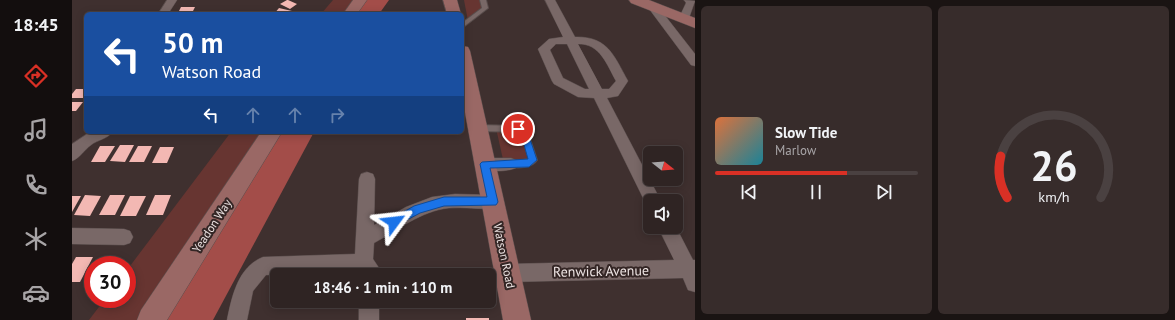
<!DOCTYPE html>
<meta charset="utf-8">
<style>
:root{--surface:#2f2423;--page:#372c2b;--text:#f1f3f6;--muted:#a7a4a6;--line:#4a4141;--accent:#d93025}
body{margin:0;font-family:"PT Sans",sans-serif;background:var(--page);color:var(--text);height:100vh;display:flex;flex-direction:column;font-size:15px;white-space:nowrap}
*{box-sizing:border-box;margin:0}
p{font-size:13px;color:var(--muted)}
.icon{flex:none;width:22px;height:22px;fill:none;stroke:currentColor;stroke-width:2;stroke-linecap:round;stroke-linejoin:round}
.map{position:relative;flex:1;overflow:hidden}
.sheet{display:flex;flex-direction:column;gap:6px;padding:6px;background:#1a1413;width:480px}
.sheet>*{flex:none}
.banner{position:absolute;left:12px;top:12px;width:380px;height:122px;border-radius:6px;box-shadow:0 2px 10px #0003,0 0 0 1px var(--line);background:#1a4fa0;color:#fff;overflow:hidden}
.needle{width:26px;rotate:107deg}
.buttons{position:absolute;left:571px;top:146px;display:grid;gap:8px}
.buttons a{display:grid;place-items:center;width:40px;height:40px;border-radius:6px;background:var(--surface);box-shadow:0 2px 10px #0003,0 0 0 1px var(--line);font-size:20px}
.speed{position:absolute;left:12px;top:256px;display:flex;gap:8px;font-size:20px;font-weight:700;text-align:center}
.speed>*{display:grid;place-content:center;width:52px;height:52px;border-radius:50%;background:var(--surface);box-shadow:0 2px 10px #0003,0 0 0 1px var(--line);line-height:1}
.speed .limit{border:6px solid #d22;background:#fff;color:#111}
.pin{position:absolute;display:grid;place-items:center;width:34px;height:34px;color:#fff;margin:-17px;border:2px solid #fff;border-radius:50%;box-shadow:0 1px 4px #0007}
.me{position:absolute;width:44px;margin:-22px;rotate:60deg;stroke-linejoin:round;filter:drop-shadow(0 0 3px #0008)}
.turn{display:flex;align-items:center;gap:14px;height:84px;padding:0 12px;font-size:18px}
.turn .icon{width:52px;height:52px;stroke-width:2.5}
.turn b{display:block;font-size:28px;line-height:34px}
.lanes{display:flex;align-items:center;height:38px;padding:0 12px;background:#0003;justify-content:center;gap:20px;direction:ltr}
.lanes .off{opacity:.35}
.sheet .tile{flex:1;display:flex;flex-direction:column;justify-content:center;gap:6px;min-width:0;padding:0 14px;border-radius:6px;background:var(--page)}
.sheet .dial{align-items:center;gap:0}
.dial svg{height:104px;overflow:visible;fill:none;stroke:var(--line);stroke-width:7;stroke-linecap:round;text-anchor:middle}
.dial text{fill:var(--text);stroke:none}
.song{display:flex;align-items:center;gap:12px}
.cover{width:48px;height:48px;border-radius:6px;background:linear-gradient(135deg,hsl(20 70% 55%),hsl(190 70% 35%))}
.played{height:4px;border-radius:2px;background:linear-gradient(90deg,var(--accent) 65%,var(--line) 65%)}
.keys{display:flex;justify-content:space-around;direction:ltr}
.sheet .tiles{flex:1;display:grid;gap:6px;grid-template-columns:repeat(2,1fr)}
.trip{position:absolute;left:198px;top:268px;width:226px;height:40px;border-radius:6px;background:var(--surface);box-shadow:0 2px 10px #0003,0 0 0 1px var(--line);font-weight:600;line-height:40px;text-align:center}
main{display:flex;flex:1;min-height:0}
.tabs{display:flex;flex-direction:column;width:72px;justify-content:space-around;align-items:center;background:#130e0e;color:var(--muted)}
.tabs .icon{width:28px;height:28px}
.tabs .current{color:var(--accent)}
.tabs b{font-size:18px;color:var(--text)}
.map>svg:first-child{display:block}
.green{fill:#673531}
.forest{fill:#a34d49}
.building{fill:#f3b8b3}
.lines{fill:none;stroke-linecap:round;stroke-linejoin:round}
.lane-casing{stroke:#594d4c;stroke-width:2}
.street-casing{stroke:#594d4c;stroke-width:1}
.secondary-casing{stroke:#594d4c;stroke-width:1}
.lane{fill:#796867;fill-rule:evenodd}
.street{fill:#796867;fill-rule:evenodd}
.secondary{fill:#9a6865;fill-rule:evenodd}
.route{fill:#1a73e8;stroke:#114b97}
.labels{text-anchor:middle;stroke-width:4;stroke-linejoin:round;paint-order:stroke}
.street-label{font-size:12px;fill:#ede4e3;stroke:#342625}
.near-street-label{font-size:14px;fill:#ede4e3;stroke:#342625}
</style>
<main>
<nav class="tabs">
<b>18:45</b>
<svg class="icon current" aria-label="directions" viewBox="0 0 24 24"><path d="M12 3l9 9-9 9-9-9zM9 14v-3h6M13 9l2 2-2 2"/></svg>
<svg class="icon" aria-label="music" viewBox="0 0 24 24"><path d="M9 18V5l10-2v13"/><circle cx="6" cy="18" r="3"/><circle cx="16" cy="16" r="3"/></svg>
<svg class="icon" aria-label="phone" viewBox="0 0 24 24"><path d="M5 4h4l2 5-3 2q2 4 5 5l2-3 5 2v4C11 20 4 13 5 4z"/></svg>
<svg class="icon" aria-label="climate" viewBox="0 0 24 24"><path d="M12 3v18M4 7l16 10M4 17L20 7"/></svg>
<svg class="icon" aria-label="car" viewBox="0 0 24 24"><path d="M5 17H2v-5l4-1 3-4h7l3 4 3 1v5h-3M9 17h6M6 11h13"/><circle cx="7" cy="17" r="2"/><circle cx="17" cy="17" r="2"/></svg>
</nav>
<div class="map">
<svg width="623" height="320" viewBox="0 0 623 320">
<rect width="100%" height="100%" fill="#3f302f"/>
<g class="green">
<path d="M261,0H282L272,14H249Z"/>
<path d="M392,0H411L413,7L396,21Z"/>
<path d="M424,128L452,132L461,160L432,164Z"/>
<path d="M159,132H192L68,320H17L33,299H55V270Z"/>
</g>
<g class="forest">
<path d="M295,0H317L307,14H284Z"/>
<path d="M210,132H242L141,320H93Z"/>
</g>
<g class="building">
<path d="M215,0H216L225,4L218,9L208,4Z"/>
<path d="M109,7H123L120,13H106Z"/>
<path d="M207,8L220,11L217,14H202Z"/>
<path d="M4,89H14V98H0V94Z"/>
<path d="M0,102H11L4,111H0Z"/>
<path d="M48,145H62L53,162L38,161Z"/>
<path d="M28,146H43L33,162H19Z"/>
<path d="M66,146H80L72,162H57Z"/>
<path d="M88,147H102L95,163H80Z"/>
<path d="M13,195L29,196L18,216L2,215Z"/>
<path d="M38,195H53L43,215H27Z"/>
<path d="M83,195H99L91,215H74Z"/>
<path d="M0,196H9L0,212Z"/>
<path d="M58,196H74L64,216H48Z"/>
<path d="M4,257H21L8,282H0V264Z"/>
<rect x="394" y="318" width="23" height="2"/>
</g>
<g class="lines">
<defs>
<g id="lane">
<path d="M408,0H414L416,8L390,28V23L410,8Z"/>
<path d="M406,125L446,126L455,130L465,160C460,168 445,169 436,166L435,164L436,162L457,159L449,134L445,132L406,131L402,128Z"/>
</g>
<g id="street">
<path d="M95,0H105L96,14H86Z"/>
<path d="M473,0H483L503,37C536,36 542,56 556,81L546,96L535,98L589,201H578V207L575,206L522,98L506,97L482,84L480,81L466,49L477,39L491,37ZM484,44H495L517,89H513L491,78L478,50ZM506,44C528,43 535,65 544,81L537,89H530Z"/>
<path d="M612,0L623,1L617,18L612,21L607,18L614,3Z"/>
<path d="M580,3L584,4L623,54V66L619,65L575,6Z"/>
<path d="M18,132H40C36,139 25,140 19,145C12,150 8,158 0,161V144Z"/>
<path d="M413,158H439L444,160L447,164L444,168C434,172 418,172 408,168L405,164L408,160Z"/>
<path d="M295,172L301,174L303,179L302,225L334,207L360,197L383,194L421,195L427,197L429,202L427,207L421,209C407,209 392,207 377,208C349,211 326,230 302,243L301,259L307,268V275H289V272L194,275L181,291L175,320H155C160,296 166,267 191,257L283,254L287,179L289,174Z"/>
<path d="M586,227H604L621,260H623V292L616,290L611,278L436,282L429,280L427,273L429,266L436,264L602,260Z"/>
<path d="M0,228L52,229L58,231L61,237L58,243L52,245L0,244Z"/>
<rect x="287" y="301" width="20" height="19"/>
</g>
<g id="secondary">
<path d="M281,0H295L285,14H271Z"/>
<path d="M371,0H385L389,14H375Z"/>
<path d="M557,0H577L623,18V28L559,3Z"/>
<path d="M390,46L396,47L398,51L459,320H431L390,96Z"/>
<path d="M189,132H210L95,320H65L69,310Z"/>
</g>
</defs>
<use href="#lane" class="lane-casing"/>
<use href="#street" class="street-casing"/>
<use href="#secondary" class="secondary-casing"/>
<use href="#lane" class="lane"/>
<use href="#street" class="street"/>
<use href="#secondary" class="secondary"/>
</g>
<path class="route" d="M446,125L455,130L465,160L457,167L418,168L426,202L424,205L372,206L348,213L322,227L319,226L317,222L319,219L342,206L372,197H415L408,164L410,162L456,159L449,134L442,129Z"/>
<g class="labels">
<g class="street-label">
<text transform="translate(140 226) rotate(-57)" y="4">Yeadon Way</text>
<text transform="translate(432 256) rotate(78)" y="4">Watson Road</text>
</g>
<g class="near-street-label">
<text transform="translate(529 271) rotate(-1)" y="5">Renwick Avenue</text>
</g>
</g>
</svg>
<div class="buttons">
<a><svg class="needle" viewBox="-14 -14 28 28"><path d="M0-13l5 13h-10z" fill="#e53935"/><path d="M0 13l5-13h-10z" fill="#a7a4a6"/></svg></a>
<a><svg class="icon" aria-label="sound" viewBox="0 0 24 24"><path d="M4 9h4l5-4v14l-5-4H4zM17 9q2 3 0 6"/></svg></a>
</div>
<div class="speed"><div class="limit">30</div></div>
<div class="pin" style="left:446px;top:129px;background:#d93025"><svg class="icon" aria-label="arrive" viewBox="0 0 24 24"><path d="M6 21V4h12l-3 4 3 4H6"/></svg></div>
<svg class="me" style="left:322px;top:222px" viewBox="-20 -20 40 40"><path d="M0-17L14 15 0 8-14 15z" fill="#1a73e8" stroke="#fff" stroke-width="4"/></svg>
<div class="trip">18:46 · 1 min · 110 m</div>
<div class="banner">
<div class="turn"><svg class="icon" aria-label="left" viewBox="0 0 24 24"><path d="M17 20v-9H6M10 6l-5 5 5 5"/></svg><div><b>50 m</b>Watson Road</div></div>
<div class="lanes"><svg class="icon" aria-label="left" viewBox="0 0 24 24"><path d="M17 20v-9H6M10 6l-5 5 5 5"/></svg><svg class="icon off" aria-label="ahead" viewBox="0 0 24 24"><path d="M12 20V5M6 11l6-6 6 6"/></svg><svg class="icon off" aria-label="ahead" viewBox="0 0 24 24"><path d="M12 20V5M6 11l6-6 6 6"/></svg><svg class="icon off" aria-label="right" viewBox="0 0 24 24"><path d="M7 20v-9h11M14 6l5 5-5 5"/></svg></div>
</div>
</div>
<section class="sheet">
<div class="tiles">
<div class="tile">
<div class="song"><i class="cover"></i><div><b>Slow Tide</b><p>Marlow</p></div></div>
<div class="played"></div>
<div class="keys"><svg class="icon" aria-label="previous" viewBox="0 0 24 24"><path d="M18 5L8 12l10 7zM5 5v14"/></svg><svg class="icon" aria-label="pause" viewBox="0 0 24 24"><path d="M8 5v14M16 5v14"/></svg><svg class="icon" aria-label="next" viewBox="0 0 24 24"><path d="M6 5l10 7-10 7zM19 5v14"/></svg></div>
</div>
<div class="tile dial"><svg viewBox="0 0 100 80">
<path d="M14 69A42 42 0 1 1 86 69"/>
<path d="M14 69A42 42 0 0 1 9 37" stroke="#d93025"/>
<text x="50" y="56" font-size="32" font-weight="700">26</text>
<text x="50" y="72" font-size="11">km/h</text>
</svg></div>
</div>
</section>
</main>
